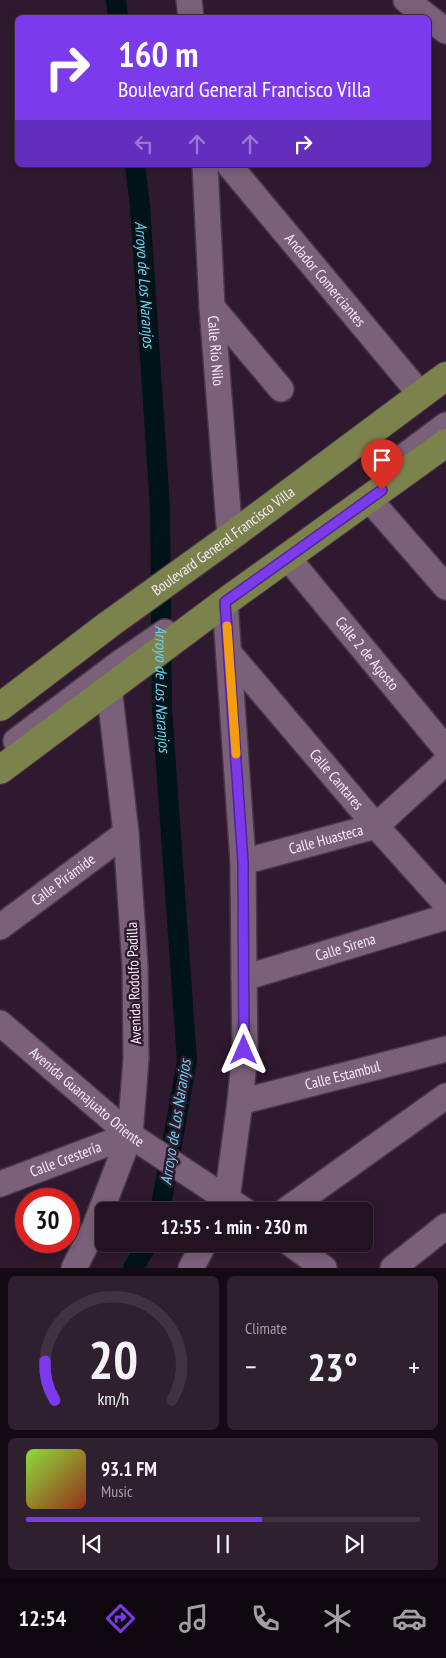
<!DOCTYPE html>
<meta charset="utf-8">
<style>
:root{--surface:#231322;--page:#2f202f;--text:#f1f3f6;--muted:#a39ea5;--line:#403240;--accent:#7c3aed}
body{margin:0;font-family:"PT Sans Narrow",sans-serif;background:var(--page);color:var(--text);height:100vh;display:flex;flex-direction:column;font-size:19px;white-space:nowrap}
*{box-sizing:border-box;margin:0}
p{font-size:16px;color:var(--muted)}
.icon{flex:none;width:28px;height:28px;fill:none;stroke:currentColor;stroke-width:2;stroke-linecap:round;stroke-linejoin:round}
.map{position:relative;height:1268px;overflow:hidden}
.side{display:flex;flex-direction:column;gap:8px;padding:8px;background:#130a13;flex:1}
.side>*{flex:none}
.top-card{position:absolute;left:15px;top:15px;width:416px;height:152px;border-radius:8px;box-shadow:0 2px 8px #0003,0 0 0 1px var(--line);background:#7c3aed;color:#fff;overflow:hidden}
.speed{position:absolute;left:15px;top:1188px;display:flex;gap:10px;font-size:25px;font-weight:700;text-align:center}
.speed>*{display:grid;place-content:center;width:65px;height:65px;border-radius:50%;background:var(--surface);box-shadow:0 2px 8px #0003,0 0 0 1px var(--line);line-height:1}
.speed .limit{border:8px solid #d22;background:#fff;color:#111}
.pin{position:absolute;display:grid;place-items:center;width:42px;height:42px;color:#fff;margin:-51px -21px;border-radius:50% 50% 50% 0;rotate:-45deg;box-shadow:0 0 5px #0007}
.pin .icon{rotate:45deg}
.me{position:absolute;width:55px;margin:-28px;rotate:0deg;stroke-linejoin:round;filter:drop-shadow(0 0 4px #0008)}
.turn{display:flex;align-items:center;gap:18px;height:105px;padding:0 20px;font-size:22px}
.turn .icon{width:65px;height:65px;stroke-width:2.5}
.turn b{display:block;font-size:35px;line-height:42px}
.lanes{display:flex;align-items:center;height:48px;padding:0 20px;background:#0003;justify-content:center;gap:25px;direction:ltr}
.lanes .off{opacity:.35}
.big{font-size:38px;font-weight:700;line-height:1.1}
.side .widget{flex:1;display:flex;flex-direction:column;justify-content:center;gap:8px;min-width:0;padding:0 18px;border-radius:8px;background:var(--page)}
.side .dial{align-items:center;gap:0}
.dial svg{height:130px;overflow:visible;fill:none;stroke:var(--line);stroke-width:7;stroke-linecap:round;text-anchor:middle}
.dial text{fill:var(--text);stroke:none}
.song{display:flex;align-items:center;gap:15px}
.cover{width:60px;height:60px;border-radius:8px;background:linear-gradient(135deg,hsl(90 70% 55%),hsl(10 70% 35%))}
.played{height:5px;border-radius:2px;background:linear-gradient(90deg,var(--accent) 60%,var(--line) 60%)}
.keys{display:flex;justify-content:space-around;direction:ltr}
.heat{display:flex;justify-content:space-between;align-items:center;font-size:28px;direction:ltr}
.side .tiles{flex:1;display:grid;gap:8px;grid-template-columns:1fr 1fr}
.widget:last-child{grid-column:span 2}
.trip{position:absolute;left:95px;top:1202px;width:278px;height:50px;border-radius:8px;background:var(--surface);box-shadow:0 2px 8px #0003,0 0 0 1px var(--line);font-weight:700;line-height:50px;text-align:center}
.menu{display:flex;height:80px;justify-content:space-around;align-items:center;background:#0e080e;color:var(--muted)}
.menu .icon{width:35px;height:35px}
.menu .on{color:var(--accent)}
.menu b{font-size:22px;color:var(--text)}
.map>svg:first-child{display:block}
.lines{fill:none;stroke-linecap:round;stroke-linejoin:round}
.canal{stroke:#001319;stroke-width:20}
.minor-casing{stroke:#483748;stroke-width:28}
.major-casing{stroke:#483748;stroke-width:30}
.minor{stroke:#7a6078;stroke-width:25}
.major{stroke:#7b824b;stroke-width:28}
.route-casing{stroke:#51269a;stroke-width:12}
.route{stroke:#7c3aed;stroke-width:9}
.slow{stroke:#f59e0b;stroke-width:9}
.labels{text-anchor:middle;stroke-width:5;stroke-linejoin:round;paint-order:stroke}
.street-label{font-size:15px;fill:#f9eaf8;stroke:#2f192e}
.water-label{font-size:16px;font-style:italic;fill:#69d3f1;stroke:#2f192e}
</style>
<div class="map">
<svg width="446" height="1268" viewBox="0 0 446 1268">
<rect width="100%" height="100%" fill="#2f192e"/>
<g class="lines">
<g class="canal">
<path d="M116,0L118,18"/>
<path id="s1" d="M135,165L140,206L160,508L162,709L187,1061L160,1211"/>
<path d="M133,1268L148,1244"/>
</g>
<defs>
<g id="minor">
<path d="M189,0L191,18"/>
<path d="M406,0L446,31"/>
<path id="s2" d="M205,165L212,307L230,537"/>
<path id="s3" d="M229,165L421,395"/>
<path d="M212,307L281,389"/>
<path d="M383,472L446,425"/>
<path d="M369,499L446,587"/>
<path id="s4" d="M288,558L446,749"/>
<path id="s5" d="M229,653L376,826L446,904"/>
<path d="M16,741L121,662L165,632"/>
<path id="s6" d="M243,862L376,826L446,762"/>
<path id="s7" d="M0,927L126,833"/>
<path id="s8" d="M244,978L446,917"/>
<path id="s9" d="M0,1023L130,1135L245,1211"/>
<path id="s10" d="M240,1102L446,1049"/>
<path id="s11" d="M0,1184L130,1135"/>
<path d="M220,1211L227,1199L240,1102L245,1051L244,978L243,862L225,602"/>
<path d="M285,1211L446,1096"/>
<path d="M291,1244L324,1268"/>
<path d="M74,1268L94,1229L130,1135L136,1059L135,966L126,833L109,687"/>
<path d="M191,1268L204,1244"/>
<path d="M393,1268L446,1226"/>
</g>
<g id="major">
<path id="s12" d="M0,707L108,625L230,537L446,376"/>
<path d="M0,770L225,602L446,443"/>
</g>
</defs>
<use href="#minor" class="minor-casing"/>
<use href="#major" class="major-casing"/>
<use href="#minor" class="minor"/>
<use href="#major" class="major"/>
</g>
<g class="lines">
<defs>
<path id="route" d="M244,1050L243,862L225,602L382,490"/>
</defs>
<use href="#route" class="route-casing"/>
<use href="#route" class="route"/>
<path class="slow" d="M227,626L236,754"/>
</g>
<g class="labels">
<g class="street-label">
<text dy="5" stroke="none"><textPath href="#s3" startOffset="150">Andador Comerciantes</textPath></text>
<text dy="5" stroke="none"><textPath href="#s2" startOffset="186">Calle Río Nilo</textPath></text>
<text dy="5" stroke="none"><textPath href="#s12" startOffset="278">Boulevard General Francisco Villa</textPath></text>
<text dy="5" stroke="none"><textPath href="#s4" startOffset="124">Calle 2 de Agosto</textPath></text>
<text dy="5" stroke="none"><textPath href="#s5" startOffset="166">Calle Cantares</textPath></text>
<text dy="5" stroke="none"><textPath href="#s6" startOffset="86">Calle Huasteca</textPath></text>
<text dy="5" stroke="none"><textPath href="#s7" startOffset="79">Calle Pirámide</textPath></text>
<text dy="5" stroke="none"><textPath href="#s8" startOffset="106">Calle Sirena</textPath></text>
<text transform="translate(134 983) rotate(-92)" y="5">Avenida Rodolfo Padilla</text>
<text dy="5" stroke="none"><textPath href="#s10" startOffset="106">Calle Estambul</textPath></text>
<text dy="5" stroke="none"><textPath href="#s9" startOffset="114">Avenida Guanajuato Oriente</textPath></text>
<text dy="5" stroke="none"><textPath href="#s11" startOffset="70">Calle Crestería</textPath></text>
</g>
<g class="water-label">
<text dy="6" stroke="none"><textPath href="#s1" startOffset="120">Arroyo de Los Naranjos</textPath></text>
<text dy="6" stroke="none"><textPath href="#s1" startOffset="525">Arroyo de Los Naranjos</textPath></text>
<text transform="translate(175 1122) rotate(-81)" y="6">Arroyo de Los Naranjos</text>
</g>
</g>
</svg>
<div class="speed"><div class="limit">30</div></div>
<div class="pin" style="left:382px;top:490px;background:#d93025"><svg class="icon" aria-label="arrive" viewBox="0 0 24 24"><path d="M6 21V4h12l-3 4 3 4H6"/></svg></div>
<svg class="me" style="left:244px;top:1050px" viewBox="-20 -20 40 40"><path d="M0-17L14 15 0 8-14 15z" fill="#7c3aed" stroke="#fff" stroke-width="4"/></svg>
<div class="trip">12:55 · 1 min · 230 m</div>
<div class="top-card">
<div class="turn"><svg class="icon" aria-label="right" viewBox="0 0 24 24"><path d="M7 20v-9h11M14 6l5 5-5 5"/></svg><div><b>160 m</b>Boulevard General Francisco Villa</div></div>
<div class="lanes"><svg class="icon off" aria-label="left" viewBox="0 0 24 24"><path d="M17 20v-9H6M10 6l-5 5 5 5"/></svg><svg class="icon off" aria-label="ahead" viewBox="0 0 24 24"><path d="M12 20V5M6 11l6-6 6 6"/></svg><svg class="icon off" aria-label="ahead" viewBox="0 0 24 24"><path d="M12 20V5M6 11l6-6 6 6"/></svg><svg class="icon" aria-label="right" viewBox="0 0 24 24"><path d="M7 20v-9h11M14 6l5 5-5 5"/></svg></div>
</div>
</div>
<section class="side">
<div class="tiles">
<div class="widget dial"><svg viewBox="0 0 100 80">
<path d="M14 69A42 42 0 1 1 86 69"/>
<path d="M14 69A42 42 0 0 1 8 45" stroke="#7c3aed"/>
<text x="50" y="56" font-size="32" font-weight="700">20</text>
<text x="50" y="72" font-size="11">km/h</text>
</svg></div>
<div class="widget"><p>Climate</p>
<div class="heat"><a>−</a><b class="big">23°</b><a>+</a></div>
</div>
<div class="widget">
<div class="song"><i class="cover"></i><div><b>93.1 FM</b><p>Music</p></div></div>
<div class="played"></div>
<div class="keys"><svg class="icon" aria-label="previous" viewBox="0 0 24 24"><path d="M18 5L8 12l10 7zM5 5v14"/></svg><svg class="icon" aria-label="pause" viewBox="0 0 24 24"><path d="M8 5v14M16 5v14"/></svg><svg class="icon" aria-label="next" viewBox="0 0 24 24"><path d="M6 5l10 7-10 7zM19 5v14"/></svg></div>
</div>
</div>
</section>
<nav class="menu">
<b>12:54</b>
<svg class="icon on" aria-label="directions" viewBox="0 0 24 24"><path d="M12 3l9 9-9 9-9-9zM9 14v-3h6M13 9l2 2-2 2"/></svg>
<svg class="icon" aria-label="music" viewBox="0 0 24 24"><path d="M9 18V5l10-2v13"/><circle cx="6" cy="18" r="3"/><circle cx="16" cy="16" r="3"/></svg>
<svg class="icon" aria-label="phone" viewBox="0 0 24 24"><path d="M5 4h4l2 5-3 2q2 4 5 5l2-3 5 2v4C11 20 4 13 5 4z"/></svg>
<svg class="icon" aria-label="climate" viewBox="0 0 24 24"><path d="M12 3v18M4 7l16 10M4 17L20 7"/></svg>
<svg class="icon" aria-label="car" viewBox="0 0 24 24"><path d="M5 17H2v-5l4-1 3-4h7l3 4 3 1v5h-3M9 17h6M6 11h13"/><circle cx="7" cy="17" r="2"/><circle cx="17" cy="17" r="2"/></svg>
</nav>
